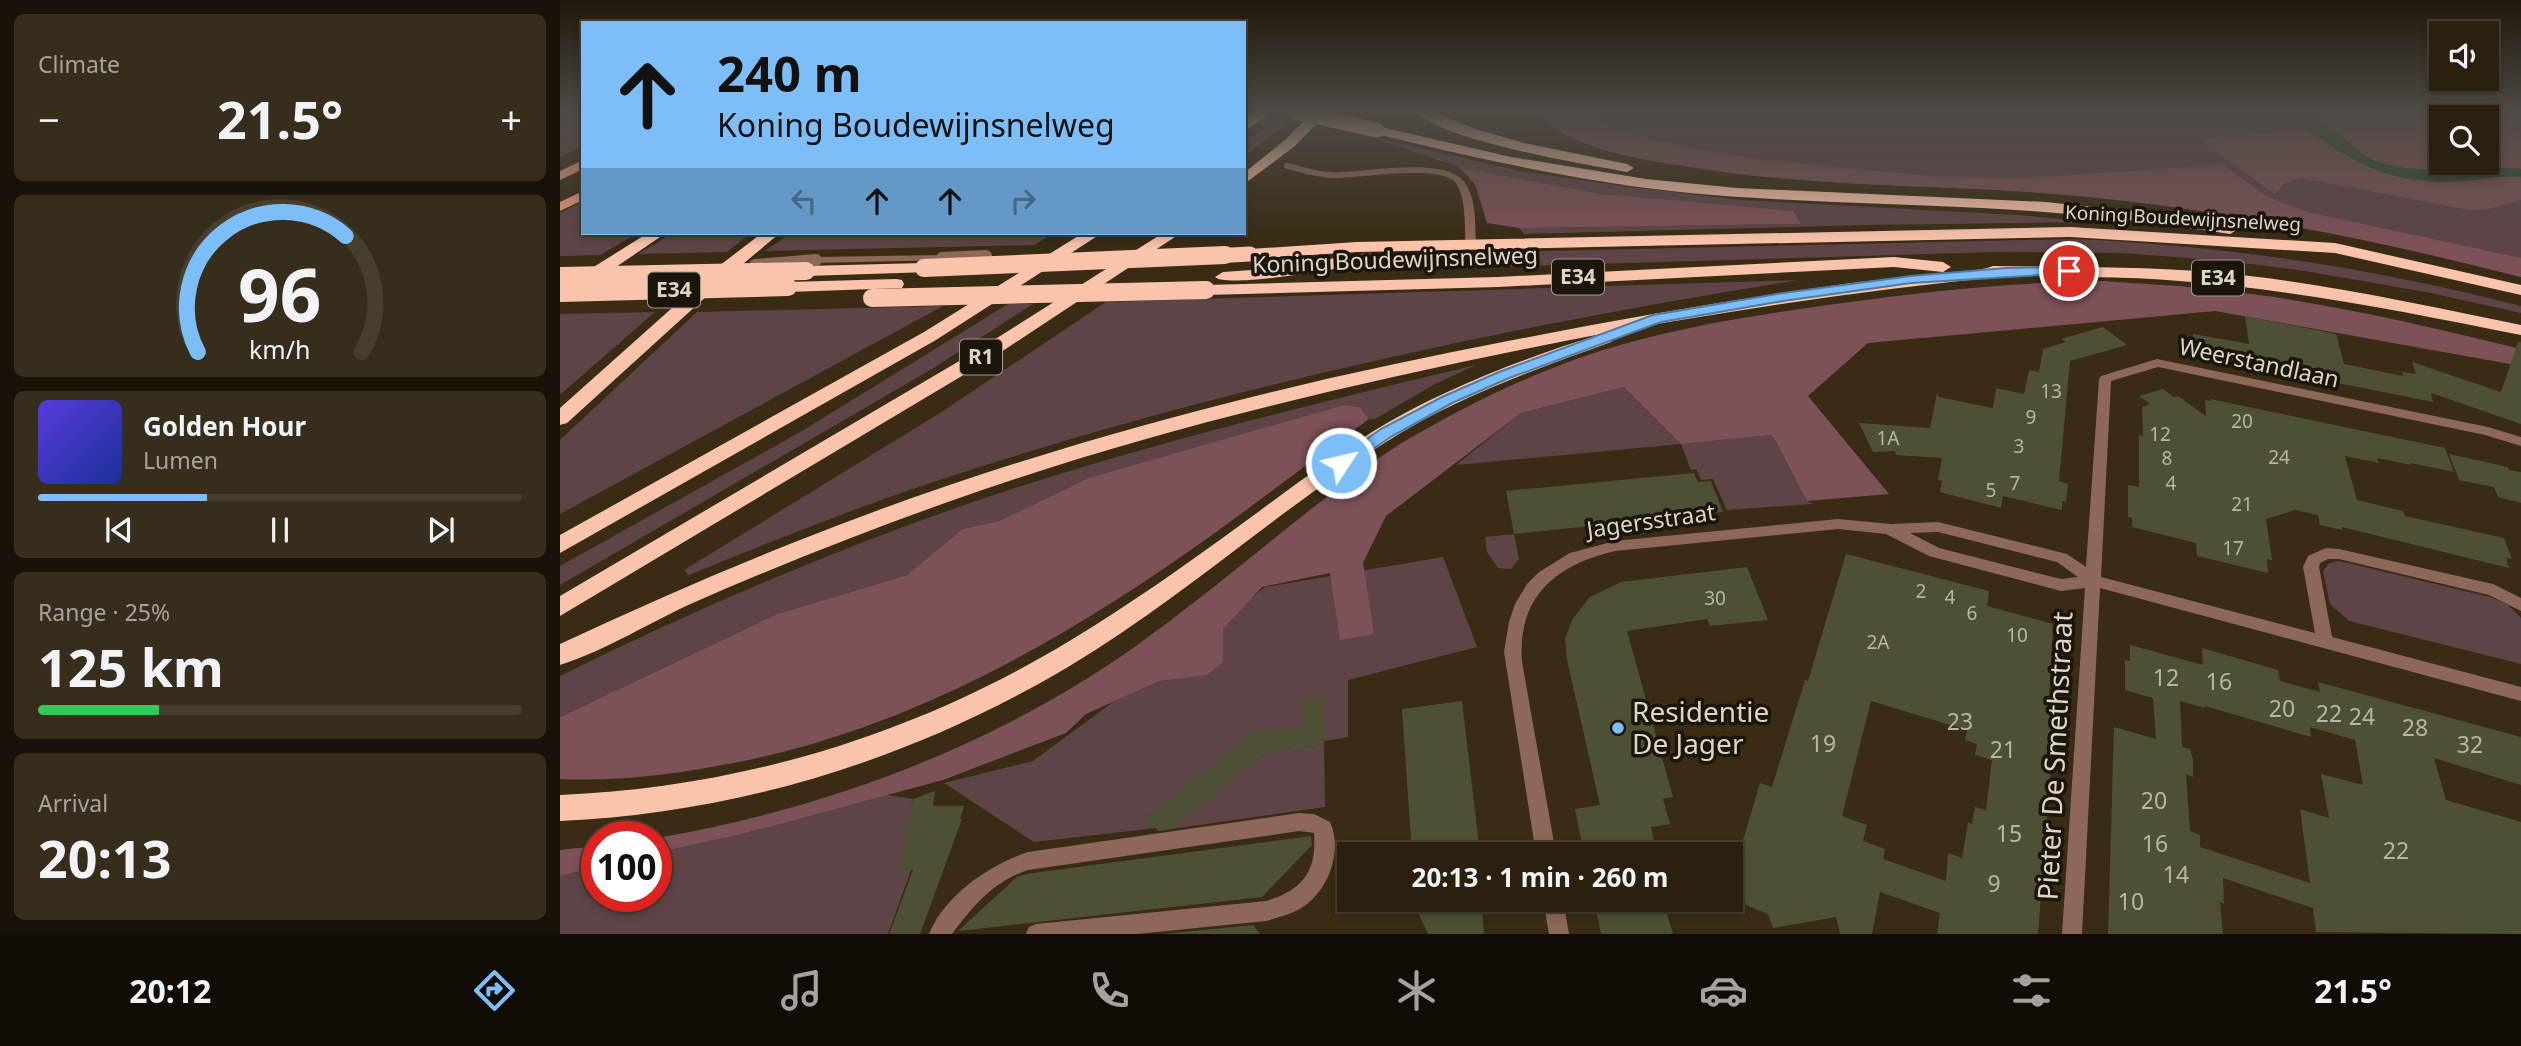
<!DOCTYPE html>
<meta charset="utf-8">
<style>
:root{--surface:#2b200f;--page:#372d1d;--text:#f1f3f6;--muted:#a6a39e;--line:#473e2f;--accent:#7dbef9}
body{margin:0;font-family:"Noto Sans",sans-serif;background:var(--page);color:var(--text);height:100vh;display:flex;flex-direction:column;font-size:26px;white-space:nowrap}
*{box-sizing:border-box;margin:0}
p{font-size:23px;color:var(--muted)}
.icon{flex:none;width:38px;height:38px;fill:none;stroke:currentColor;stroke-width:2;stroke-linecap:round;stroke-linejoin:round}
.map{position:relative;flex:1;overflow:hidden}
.side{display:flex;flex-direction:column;gap:14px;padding:14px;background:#181208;width:560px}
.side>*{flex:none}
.guide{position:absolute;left:21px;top:21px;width:665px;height:214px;border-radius:0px;box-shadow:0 4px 10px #0003,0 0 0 2px var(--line);background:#7dbef9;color:#111;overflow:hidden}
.buttons{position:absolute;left:1869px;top:21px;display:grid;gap:14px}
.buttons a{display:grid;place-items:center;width:70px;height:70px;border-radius:0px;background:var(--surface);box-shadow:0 4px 10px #0003,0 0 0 2px var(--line);font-size:35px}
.speed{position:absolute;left:21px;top:821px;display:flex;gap:14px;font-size:35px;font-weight:700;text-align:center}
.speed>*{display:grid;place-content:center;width:91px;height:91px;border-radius:50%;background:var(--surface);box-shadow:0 4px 10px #0003,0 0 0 2px var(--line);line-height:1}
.speed .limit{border:10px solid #d22;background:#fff;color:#111}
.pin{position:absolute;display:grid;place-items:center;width:60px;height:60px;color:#fff;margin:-30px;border:4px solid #fff;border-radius:50%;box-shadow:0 2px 7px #0007}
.me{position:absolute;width:77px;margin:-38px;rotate:55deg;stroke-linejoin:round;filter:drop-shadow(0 0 5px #0008)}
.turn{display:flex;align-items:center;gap:24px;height:147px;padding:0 21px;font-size:32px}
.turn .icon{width:91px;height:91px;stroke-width:2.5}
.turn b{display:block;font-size:49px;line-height:60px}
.lanes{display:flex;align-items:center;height:66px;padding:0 21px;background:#0003;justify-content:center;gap:35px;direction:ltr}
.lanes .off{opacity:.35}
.big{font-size:52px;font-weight:700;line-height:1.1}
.side .widget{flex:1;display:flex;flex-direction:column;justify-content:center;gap:10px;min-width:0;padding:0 24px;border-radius:10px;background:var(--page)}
.side .dial{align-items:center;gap:0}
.dial svg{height:182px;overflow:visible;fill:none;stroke:var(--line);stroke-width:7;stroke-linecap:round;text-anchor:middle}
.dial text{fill:var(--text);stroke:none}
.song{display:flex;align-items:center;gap:21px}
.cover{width:84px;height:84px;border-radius:10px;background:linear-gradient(135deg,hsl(250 70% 55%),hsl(230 70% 35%))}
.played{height:7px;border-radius:4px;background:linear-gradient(90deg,var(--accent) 35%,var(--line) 35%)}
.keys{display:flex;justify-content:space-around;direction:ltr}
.heat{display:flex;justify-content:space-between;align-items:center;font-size:38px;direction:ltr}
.charge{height:10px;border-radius:5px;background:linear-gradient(90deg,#34c759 25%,var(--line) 0)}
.trip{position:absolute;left:777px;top:842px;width:406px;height:70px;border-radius:0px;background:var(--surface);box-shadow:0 4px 10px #0003,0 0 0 2px var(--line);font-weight:700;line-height:70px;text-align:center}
.tabs{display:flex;height:112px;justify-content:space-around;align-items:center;background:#110d06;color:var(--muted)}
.tabs .icon{width:49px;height:49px}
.tabs .active{color:var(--accent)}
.tabs b{font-size:32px;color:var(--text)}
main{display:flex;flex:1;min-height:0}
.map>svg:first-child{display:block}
.green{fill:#5e4447;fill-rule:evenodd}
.forest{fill:#7c5157;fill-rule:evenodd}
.water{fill:#2c4b2f}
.building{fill:#4e5036;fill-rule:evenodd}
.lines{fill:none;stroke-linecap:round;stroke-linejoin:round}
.service{fill:#8d6858;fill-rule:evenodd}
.minor{fill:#8d6858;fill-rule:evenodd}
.primary{fill:#eda180;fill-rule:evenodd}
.motorway{fill:#fac3ab;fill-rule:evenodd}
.service-bridge-far1{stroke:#8d6858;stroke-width:10}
.service-bridge{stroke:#8d6858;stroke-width:12}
.motorway-bridge-far1{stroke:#fac3ab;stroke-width:15}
.motorway-bridge{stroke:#fac3ab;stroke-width:18}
.route{fill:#7dbef9;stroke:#517ca2;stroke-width:2}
.poi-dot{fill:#7dbef9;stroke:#1b150b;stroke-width:2.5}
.labels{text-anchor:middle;stroke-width:7;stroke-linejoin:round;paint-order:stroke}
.far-street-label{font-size:19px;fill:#ded5c7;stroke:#1b150b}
.number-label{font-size:19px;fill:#bab4a3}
.shield{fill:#1b150b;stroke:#a49b8f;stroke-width:2}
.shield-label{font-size:21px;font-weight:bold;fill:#ded5c7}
.street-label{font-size:23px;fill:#ded5c7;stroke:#1b150b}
.near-number-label{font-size:23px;fill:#bab4a3}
.near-poi-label{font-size:28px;fill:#ded5c7;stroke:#1b150b;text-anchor:start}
.near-street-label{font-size:28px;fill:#ded5c7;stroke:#1b150b}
</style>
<main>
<section class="side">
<div class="widget"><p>Climate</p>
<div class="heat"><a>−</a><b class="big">21.5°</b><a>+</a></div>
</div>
<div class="widget dial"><svg viewBox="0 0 100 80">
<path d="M14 69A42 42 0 1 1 86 69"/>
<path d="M14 69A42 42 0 0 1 79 18" stroke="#7dbef9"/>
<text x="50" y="56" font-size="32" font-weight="700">96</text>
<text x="50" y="72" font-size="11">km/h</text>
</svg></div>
<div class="widget">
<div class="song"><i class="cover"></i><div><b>Golden Hour</b><p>Lumen</p></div></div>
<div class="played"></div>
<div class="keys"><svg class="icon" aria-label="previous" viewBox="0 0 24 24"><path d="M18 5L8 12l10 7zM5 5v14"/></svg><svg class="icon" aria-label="pause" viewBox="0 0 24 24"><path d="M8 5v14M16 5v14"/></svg><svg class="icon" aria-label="next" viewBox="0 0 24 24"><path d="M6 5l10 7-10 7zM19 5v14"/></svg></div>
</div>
<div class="widget"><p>Range · 25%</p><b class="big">125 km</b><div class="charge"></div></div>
<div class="widget"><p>Arrival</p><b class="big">20:13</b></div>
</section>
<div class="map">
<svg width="1961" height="934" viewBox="0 0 1961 934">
<rect width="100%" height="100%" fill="#392b14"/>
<g class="green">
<path d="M10,112H23V145L0,157V118Z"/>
<path d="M977,112H1961V277C1813,239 1661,209 1508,195C1380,184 1251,188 1124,166C1085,160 1041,153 1006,135C996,130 987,119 977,112ZM1881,117H1927V163H1881Z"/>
<path d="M717,117L732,119L684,157V144Z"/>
<path d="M804,135L959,171L1069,187L1182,200L1460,215L1529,222L1307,225L964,234L959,228L1241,224L1041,194L899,167Z"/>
<path d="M23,201V233H78L40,255L0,256V213Z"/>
<path d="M113,233H191L167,252L78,254Z"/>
<path d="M231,233H494L474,245L205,251Z"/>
<path d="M1511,239C1664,245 1812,268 1961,306V313L1871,293L1745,271L1667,261L1561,253L1437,252L799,271L809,265L925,256L945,252Z"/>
<path d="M1239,280C945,327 650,390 367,484C287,511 208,543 129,575L124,570L380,413L546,302Z"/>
<path d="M448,304H473L372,369L0,585V566L242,431Z"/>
<path d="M383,306L0,514V440L137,312Z"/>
<path d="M95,312L2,393L0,394V314Z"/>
<path d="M916,365L875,384L815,419H809L800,407L784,405L529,479L439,521L402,529L347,575L217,614L0,717V676C148,603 299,539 455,488C606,439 762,402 916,365Z"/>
<path d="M1064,387L1121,444L1212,435L1247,501L1253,504L1167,510L1153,479L1141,480L1136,469L1131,470L1121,444L896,465L961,413Z"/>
<path d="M954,534L959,559L951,569L938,568L927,552L925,537Z"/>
<path d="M883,557L917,647L788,680V737L764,741L765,807L611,829L710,750L727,746L736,754L747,745L753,749L764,740L694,731L584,819L596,828L474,842L384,783L473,761L663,621L705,587Z"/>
<path d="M1779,561L1930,597L1947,604L1961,618V664L1789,621L1770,604L1763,571L1769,563Z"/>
<path d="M322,794L353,799L349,820H369L328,934H0V876L37,867V896H96V853L182,834Z"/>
</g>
<g class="forest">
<path d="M977,112H1030L1058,131L1124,147L1202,160L1380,177L1463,178L1663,165L1708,197L1747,212L1961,258V277C1813,239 1661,209 1509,195C1380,184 1251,188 1124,166C1086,160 1041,153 1006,135C996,130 987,119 977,112Z"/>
<path d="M1738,112H1961V200L1928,209L1910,210L1741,178L1724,184L1715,194L1638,139L1766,129ZM1881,117H1927V163H1881Z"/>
<path d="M899,167L1041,194L1233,211L1241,224L959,228L927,223L915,184Z"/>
<path d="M1544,281C1579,284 1615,285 1651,289C1755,300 1859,324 1961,349V366L1655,311L1308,343L1248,396L1329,494L1247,501L1212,435L1121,444L1064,387L961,413L826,516L803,563L814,634L780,640L770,573L702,587L663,629V662L647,675L599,681L526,714L506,733L383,780L182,834L96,853V838C266,809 432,747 573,648C636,603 695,553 755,506C787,482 818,456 852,437C920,398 995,362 1071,342C1140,323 1211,313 1282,303C1369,291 1455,282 1544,281Z"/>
<path d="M784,405L800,407L809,419C756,457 705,497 652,535C509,637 357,725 184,761C123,773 62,782 0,779V717L217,614L347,575L402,529L439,521L529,478Z"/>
<path d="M37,846V867L0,876V850Z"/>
</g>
<path class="water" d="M1719,112C1727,112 1738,110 1746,112C1776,122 1791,154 1822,163C1866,176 1910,165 1956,168L1961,169V177C1932,175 1908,183 1880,182C1804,179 1780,148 1719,112Z"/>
<g class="building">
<path d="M1685,316L1776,334L1784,364L1843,376L1842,372L1856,374L1852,362L1941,392L1958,342H1961V424L1871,393L1873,402L1631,354L1633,334L1689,344Z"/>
<path d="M1543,327L1567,345L1510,361L1499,481L1508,484L1506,502L1502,501V510L1443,496L1441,508L1380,492L1382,481L1378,480L1382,458L1336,455L1335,451L1313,452L1299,423L1370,428L1377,393L1379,397L1433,408L1436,388L1464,394L1469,370L1479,372L1483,349L1506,342L1501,339Z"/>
<path d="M1603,389L1614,397L1618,396L1646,416L1645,400L1651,401L1650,399L1885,448L1894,472L1850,463L1851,465L1817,458L1819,463L1785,456L1797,500L1843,511L1845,516L1944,538L1952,559L1946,558L1949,568L1782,527V530L1760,525L1758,515L1735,510L1706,519L1712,560L1707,559L1708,573L1637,556L1636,543L1572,527V518L1568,517V485L1579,487V435L1583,436L1582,407L1590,404L1579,396Z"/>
<path d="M1889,454L1948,467L1949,470L1961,472V503L1938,497L1934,487L1899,480Z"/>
<path d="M1134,473L1138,482L1151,481L1163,512L954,534L946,491Z"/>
<path d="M1286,554L1429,591L1427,606L1493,624L1489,698L1496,701L1478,934H1377L1380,913L1320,892L1312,934H1280L1276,917L1213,928L1208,914L1186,905L1174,871L1200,783L1212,787L1245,680L1248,681ZM1311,701L1407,730L1405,740L1417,744L1415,755L1432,760L1426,810L1415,807L1412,824L1408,822L1402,858L1388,853L1386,881L1323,859L1325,849L1303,841L1307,825L1282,816Z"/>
<path d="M1187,567L1208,620L1150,626L1147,619L1067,631L1113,797L1103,799L1110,824L1091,827L1095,845L1084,847L1086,854H1024L1015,809L1040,805L1007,660L1005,640L1012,620L1030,597L1061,582Z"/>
<path d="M1570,645L1643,665L1642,648L1718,670L1720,681L1760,692L1758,682L1961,737V785L1874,758L1886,800L1961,822V934L1756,932L1753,908L1663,878L1664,904L1660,902L1663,934H1548L1554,727L1596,739L1593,698L1565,690V660L1570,661ZM1620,701L1645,708V706L1751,737L1750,727L1795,740L1803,785L1761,774L1769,818L1740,809L1750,883L1640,847V835L1630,831L1626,774L1633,777V760L1630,749L1622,747Z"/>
<path d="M764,695V727H770L764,732V741L753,749L747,745L736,754L727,746L716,755L710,750L612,829L599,831L584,819L691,733L688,731L743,728L740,700Z"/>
<path d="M902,701L920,854H852L842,709Z"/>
<path d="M375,791L373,806H404L400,819H402L360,934H329L353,870L338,872L353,799Z"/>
<path d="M751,836L752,845L702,897L398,931L457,877L466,874Z"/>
<path d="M852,900H921L924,934H868Z"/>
<path d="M1034,900H1103L1113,934H1041Z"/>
<path d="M693,925L700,934H603Z"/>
</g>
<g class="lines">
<g class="service">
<path d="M727,163C741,166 755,171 769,172C800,174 887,154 905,183C917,200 915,226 916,246L911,249L906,246C904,228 907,197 895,182C878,164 797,179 772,178C755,177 739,172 724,168V164Z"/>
<path d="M382,255L387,258L386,260L256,263L251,260L256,257Z"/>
<path d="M739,813L754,814L770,822C783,850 769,890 743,907C732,914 719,917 706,921L577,934H466L469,927L476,924L706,901C743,890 757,871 754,833L739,831L468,870C434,881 413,906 392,934H369C385,895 429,865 468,852Z"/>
</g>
<g class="minor">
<path d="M1597,359L1928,427L1961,437V446L1925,435L1598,367L1551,381L1541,577L1755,633L1743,567L1748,556L1766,548L1779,549L1933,584L1961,598V611L1929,595L1779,559H1768L1760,563L1759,567L1772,637L1961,687V701L1540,588L1522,934H1502L1525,588L1501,591L1369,556L1326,534L1278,529L1055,551C996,565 957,596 962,662L996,854H976L944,652L949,622L955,604L967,584L979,572L1010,553L1055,541L1278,519L1331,524L1378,522L1507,554L1526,567L1539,379L1541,376ZM1378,532L1497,562L1518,577L1501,579L1379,548L1350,533Z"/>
<path d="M983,900H1003L1009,934H989Z"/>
</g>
<g class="primary">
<path d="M23,160V169L0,180V171Z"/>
<path d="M23,191V200L0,211V202Z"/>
</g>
<g class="motorway">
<path d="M695,112H710L684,132V121Z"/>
<path d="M753,112H768L735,146L684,184V173L725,140Z"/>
<path d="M856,112H874L915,129L964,143L1067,164L1074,168L1067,172C1020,163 888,142 856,112Z"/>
<path d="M817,126L951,157L1086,179L1177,188L1486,202L1609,215L1670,224L1678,229L1670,234C1588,221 1505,212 1422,208C1325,203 1227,202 1130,193C1023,182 917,159 812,133V127Z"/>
<path d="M1510,227L1775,243L1961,285V295L1775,253L1510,237L797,252L690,259L682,254L690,249L797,242Z"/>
<path d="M88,233H106L28,286H16L14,282L16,278Z"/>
<path d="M202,233H220L171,274L7,423L0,425V408L159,266Z"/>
<path d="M523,233H542L376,340L0,553V535L364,332Z"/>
<path d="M603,233H621L432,358L0,616V596L418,350Z"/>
<path d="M808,253L814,255L816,258L814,261C792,267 666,289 655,277L663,272L705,269Z"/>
<path d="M1334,257L1383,262L1391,267L1383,272L1334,267L938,287L646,295L637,290L646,285L938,277Z"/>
<path d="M364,263L370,264L372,268L370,272L246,276L238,271L246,266Z"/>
<path d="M1433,266C1506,267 1579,266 1651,272C1756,281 1859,304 1961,325V335C1817,306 1675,278 1528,277C1502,277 1474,274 1448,276C1313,289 1179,309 1046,333L1054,338L1051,342C974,370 896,397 826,442C716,512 620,600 508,667C353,759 180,813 0,821V795C183,787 354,735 511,640C569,605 624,566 679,526C723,494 766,461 812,432C882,389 962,359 1041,334C819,377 598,427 385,503C301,533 217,566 135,602C90,622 47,650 0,665V644C79,607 159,572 240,540C469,449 711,386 953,340C1063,319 1174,299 1285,284C1317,280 1349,276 1382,273C1398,271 1418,272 1433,266Z"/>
<path d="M336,279L342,280L344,284L342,288L228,292L219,287L228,282Z"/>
</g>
<path class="service-bridge-far1" d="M400,257L426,256"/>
<g class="service-bridge">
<path d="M382,258L426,256"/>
<path d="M195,265L256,260"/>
</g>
<g class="motorway-bridge-far1">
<path d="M734,112L817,130"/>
<path d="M634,257L690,254"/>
</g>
<g class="motorway-bridge">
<path d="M364,268L665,255"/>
<path d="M0,276L246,271"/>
<path d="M0,293L228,287"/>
<path d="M312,298L646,290"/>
</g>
</g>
<linearGradient id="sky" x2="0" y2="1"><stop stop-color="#1f180b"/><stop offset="0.46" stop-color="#4e4a45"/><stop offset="1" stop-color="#4e4a45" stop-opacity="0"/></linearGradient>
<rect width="1961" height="243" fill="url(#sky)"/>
<path class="route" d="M1509,267L1516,271L1514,273L1351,283L1223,301L1101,322L949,378L892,403L832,436L787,467H776L773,463L821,429L882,397L939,372L1093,315L1223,293L1351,276L1446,268Z"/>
<circle class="poi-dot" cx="1058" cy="728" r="7"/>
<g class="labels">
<g class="far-street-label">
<text transform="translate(1623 218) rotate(3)" y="7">Koning Boudewijnsnelweg</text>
</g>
<g class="number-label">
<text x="1491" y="398">13</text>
<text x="1471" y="424">9</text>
<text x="1682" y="428">20</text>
<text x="1600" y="441">12</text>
<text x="1328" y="445">1A</text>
<text x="1459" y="453">3</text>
<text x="1719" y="464">24</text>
<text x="1607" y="465">8</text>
<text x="1455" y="490">7</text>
<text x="1611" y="490">4</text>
<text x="1431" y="497">5</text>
<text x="1682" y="511">21</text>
<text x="1673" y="555">17</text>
<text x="1361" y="598">2</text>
<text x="1390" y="604">4</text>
<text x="1155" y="605">30</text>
<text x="1412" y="620">6</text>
<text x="1457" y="642">10</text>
<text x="1318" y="649">2A</text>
</g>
<g class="shield">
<rect x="992" y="259.5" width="52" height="35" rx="5"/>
<rect x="1632" y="260.5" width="52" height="35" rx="5"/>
<rect x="88" y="272.5" width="52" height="35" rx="5"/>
<rect x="400" y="339.5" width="42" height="35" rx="5"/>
</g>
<g class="shield-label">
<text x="1018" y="284">E34</text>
<text x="1658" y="285">E34</text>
<text x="114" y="297">E34</text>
<text x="421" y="364">R1</text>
</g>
<g class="street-label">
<text transform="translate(835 260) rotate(-2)" y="8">Koning Boudewijnsnelweg</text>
<text transform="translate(1699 363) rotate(12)" y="8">Weerstandlaan</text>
<text transform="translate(1091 521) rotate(-8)" y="8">Jagersstraat</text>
</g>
<g class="near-number-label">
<text x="1606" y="686">12</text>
<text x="1659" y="690">16</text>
<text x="1722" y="717">20</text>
<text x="1769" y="722">22</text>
<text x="1802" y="725">24</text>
<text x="1400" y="730">23</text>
<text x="1855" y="736">28</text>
<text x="1263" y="752">19</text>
<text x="1910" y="753">32</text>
<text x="1443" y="758">21</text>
<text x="1594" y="809">20</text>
<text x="1449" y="842">15</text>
<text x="1595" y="852">16</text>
<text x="1836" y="859">22</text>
<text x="1616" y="883">14</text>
<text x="1434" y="892">9</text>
<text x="1571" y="910">10</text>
</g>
<g class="near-poi-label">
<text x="1072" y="722">Residentie<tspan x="1072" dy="32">De Jager</tspan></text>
</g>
<g class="near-street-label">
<text transform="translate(1495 756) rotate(-87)" y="10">Pieter De Smethstraat</text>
</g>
</g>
</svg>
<div class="buttons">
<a><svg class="icon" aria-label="sound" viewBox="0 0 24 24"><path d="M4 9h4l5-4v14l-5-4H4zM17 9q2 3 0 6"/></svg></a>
<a><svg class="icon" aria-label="search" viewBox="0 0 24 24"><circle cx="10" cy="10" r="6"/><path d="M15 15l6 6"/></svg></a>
</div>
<div class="speed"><div class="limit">100</div></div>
<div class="pin" style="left:1509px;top:271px;background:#d93025"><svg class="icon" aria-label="arrive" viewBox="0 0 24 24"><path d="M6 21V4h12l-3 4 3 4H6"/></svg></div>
<svg class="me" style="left:781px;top:463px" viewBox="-20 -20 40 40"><circle r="17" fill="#7dbef9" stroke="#fff" stroke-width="3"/><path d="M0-11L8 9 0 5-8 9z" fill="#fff"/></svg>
<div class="trip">20:13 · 1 min · 260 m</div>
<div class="guide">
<div class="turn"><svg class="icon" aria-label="ahead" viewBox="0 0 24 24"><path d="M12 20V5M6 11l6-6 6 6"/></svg><div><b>240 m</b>Koning Boudewijnsnelweg</div></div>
<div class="lanes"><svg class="icon off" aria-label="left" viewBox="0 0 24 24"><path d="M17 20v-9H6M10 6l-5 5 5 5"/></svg><svg class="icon" aria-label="ahead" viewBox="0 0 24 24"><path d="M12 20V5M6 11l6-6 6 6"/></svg><svg class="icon" aria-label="ahead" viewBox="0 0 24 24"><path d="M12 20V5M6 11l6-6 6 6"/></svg><svg class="icon off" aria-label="right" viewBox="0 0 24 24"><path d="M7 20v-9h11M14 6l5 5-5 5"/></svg></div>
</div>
</div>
</main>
<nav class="tabs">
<b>20:12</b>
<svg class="icon active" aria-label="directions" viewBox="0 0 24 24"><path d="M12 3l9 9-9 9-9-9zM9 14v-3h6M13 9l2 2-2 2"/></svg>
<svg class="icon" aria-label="music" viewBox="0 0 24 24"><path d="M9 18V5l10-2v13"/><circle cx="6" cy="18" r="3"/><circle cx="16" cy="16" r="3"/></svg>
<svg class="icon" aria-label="phone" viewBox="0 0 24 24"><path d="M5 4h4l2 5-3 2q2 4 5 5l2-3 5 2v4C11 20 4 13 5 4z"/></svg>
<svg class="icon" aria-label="climate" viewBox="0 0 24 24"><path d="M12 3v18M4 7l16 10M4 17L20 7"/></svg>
<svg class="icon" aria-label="car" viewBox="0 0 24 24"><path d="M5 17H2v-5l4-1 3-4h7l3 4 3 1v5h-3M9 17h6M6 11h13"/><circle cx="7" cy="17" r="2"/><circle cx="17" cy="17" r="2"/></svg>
<svg class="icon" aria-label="filters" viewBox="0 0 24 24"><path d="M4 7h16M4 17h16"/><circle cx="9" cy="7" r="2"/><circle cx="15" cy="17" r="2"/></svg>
<b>21.5°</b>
</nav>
